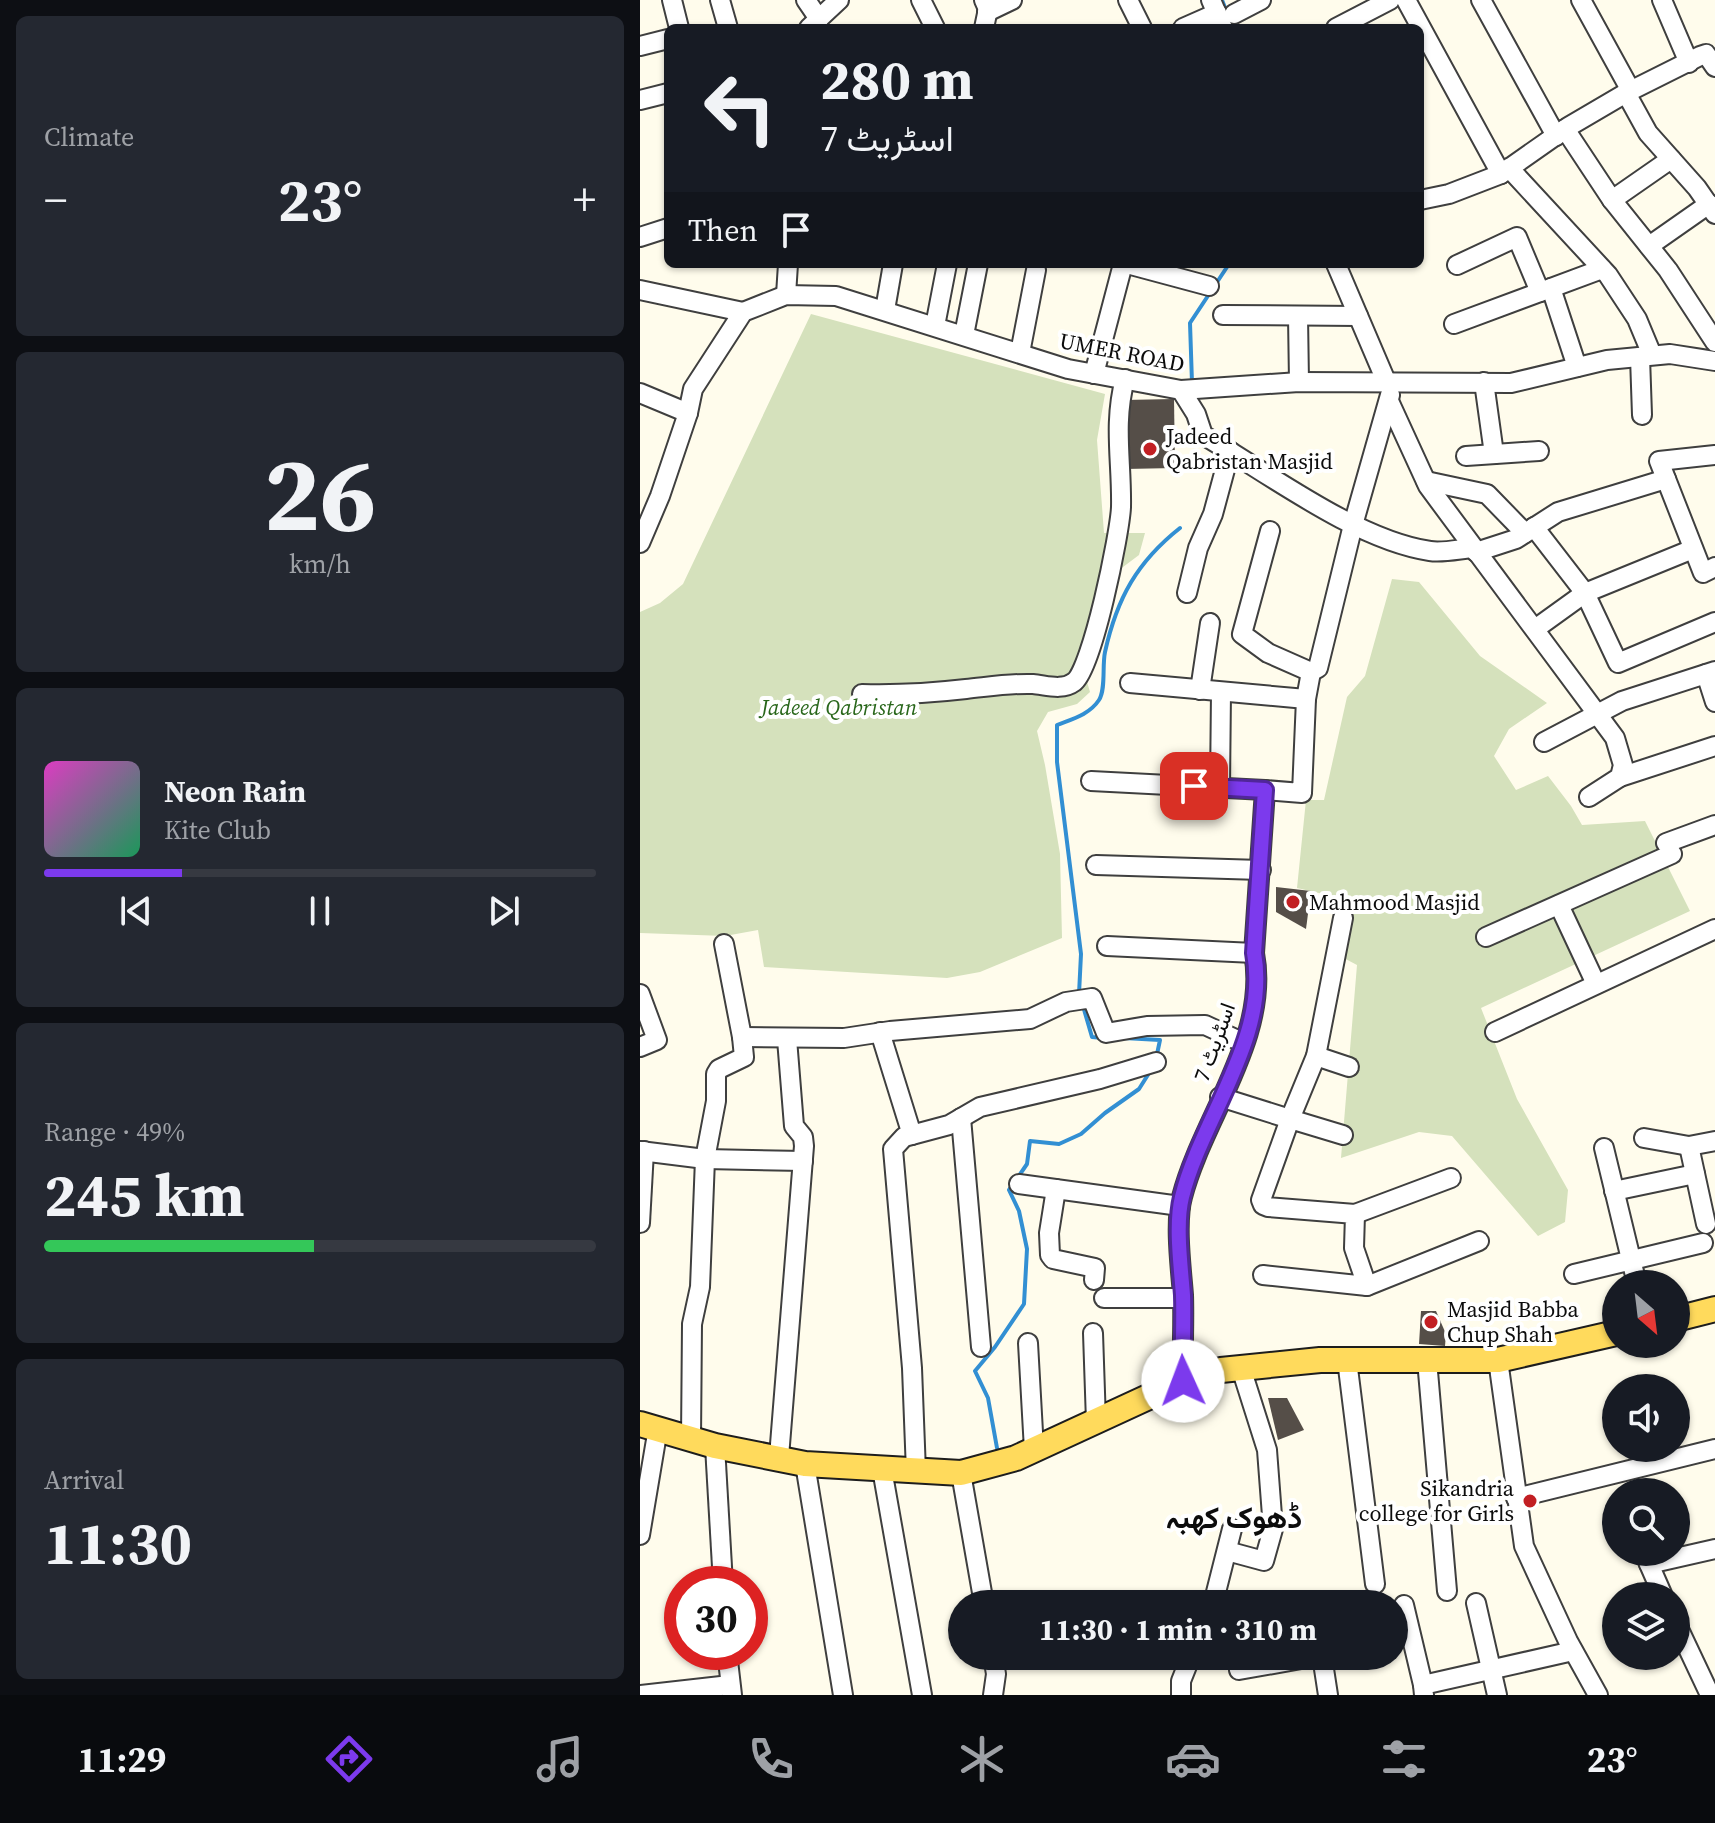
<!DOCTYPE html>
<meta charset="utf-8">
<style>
:root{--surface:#171b24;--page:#242831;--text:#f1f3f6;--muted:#9ea1a6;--line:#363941;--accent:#7c3aed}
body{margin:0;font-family:"Source Serif 4",Vazirmatn,serif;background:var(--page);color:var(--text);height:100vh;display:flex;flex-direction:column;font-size:30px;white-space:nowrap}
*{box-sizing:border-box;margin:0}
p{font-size:26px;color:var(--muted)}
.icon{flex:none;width:44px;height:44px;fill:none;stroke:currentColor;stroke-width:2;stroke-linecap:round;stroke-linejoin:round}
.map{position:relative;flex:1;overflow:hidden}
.panel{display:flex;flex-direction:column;gap:16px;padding:16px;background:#0d0f14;width:640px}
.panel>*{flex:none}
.hud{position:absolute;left:24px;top:24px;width:760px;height:244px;border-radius:12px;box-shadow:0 2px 6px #0004;background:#171b24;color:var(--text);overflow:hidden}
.needle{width:52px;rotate:152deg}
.buttons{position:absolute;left:962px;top:1270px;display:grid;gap:16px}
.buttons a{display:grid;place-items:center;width:88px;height:88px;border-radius:50%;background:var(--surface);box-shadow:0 2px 6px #0004;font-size:40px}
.speed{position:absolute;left:24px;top:1566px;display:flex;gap:16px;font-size:40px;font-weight:700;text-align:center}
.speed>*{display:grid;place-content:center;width:104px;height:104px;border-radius:50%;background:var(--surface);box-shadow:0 2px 6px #0004;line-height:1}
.speed .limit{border:12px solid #d22;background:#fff;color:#111}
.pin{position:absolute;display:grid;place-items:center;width:68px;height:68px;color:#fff;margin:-34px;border-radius:16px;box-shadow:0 4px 12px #0006}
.me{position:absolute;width:88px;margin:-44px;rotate:358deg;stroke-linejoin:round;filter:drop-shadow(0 0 6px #0008)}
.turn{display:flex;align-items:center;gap:28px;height:168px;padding:0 24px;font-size:36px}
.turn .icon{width:104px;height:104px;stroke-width:2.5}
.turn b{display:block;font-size:56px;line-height:68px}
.then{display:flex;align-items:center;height:76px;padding:0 24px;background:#0003;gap:16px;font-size:30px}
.big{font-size:60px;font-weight:700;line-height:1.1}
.panel .card{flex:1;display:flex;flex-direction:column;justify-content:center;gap:12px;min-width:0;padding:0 28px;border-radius:12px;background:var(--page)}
.panel .dial{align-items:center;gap:0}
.dial b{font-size:104px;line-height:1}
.song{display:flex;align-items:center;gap:24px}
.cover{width:96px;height:96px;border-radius:12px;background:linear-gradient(135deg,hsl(310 70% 55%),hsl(150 70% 35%))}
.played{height:8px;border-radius:4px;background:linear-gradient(90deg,var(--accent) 25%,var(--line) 25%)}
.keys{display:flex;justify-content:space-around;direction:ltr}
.heat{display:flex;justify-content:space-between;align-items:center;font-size:44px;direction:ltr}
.charge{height:12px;border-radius:6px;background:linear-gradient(90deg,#34c759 49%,var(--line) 0)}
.trip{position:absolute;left:308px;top:1590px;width:460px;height:80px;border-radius:40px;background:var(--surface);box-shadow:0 2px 6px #0004;font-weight:700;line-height:80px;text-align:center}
.menu{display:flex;height:128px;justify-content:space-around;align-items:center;background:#090b0e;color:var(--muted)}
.menu .icon{width:56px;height:56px}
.menu .active{color:var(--accent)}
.menu b{font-size:36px;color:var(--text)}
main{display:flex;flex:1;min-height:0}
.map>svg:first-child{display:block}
.cemetery{fill:#d5e1bc}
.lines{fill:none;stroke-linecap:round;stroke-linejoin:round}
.stream{stroke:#328fd3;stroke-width:4}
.building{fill:#554e48}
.minor-casing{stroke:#3f3f3f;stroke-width:22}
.major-casing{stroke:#1d1d1d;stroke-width:28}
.minor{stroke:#fff;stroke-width:18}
.major{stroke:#ffda5c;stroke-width:24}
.route-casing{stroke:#51269a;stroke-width:20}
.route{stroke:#7c3aed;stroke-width:14}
.poi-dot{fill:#c21f23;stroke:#fff;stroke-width:3}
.labels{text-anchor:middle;stroke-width:8;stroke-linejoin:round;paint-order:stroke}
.street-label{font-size:22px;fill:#0c0c0c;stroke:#fff}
.poi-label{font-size:22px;fill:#0c0c0c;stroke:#fff;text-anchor:start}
.park-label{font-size:22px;font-style:italic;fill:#28661a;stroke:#fff}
.district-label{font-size:30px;font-weight:bold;fill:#0c0c0c;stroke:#fff}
</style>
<main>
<section class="panel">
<div class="card"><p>Climate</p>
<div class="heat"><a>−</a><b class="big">23°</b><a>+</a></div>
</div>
<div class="card dial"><b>26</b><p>km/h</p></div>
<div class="card">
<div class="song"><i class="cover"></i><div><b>Neon Rain</b><p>Kite Club</p></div></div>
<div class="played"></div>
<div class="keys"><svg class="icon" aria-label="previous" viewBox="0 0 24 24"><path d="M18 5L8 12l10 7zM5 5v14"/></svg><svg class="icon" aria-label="pause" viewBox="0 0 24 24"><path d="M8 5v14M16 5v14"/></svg><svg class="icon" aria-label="next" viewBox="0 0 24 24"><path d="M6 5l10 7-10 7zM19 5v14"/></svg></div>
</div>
<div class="card"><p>Range · 49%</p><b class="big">245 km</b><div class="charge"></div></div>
<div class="card"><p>Arrival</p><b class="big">11:30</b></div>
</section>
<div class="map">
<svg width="1075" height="1695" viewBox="0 0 1075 1695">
<rect width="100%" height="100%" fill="#fffcec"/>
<g class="cemetery">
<path d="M171,314L465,394L457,440L464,533H505L499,555L471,576L443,668L450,692L437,704L408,712L397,731L405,765L420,854L422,938L340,972L307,978L124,967L118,930L85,936L0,933V612L20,603L43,584Z"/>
<path d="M752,579L779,582L840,656L907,703L869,729L854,756L876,790L908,776L931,806L942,825L1005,821L1050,911L841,1008L877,1099L928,1190L925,1222L898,1236L812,1136L779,1132L701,1158L717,965L698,955L705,899L657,888L666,800H684L707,697L725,676Z"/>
</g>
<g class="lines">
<g class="stream">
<path d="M582,0L593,28"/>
<path d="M552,383L550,323L589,264"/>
<path d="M439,994L441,954L417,762V725C432,719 449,715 459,700C466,689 462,666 465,652C477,598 497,562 540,528"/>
<path d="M443,1006L452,1037L463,1038"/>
<path d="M484,1038L520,1040L516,1059"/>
<path d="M357,1448L348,1398L335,1371L355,1347L384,1304L387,1249L379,1211L369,1190L387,1164L390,1141L419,1144L441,1134L465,1113L499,1089L511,1070"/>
</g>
</g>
<g class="building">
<path d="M534,399L535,468L485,469L484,400Z"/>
<path d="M636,887L671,891L666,929L636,912Z"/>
<path d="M781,1311H796L806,1334L805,1346L779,1344Z"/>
<path d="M628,1398H647L664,1430L638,1440Z"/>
</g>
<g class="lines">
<defs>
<g id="minor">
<path d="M32,0L39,28"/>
<path d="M80,0L88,28"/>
<path d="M166,0L179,19"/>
<path d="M281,0L295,28"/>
<path d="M488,0L502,28"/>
<path d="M571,0L583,28"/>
<path d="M766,0L861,174"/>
<path d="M841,0L916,136"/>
<path d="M941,0L991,91"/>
<path d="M1022,0L1049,63"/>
<path d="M347,12L372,0"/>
<path d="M594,14L621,0"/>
<path d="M169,28L199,0"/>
<path d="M344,28L348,9L344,0"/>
<path d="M543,28L577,13"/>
<path d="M696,28L750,0"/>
<path d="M0,46L28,39"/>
<path d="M986,93L1008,133L1057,188L1075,214"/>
<path d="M0,100L28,93"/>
<path d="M925,129L972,200L1028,270L1075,342"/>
<path d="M869,168L968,275L997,319L1012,355"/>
<path d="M780,200L809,194L861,174L928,127L986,93L1060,56L1066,54L1075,67"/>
<path d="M972,200L1031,159"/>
<path d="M0,237L28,228"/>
<path d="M1009,246L1069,204"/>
<path d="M487,264L569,286"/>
<path d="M696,264L746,381"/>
<path d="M817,265L877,237L900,292"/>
<path d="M911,288L937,367"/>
<path d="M0,290L103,312"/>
<path d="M146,295L148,264"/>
<path d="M245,310L253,264"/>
<path d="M583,315L718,316"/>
<path d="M658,316L659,382"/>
<path d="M814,324L962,269"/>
<path d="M295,326L307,264"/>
<path d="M324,335L338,264"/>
<path d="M380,353L396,270"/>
<path d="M1000,357L1002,415"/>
<path d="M454,374L483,264"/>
<path d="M844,382L854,454"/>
<path d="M541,390L556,414L563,435C628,473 716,540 790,551C803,553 820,549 833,548"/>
<path d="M0,393L48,413"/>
<path d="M749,401L788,486L975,738L983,765L980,777L949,797"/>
<path d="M1075,455L1019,461L1063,573L1075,567"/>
<path d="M826,456L899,451"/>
<path d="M786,481L847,494L885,533"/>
<path d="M894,527L945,593L978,663L1075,622"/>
<path d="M630,531L602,634L628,653L671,672"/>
<path d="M0,543L20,496L48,413L53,389L103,312L146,295L196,296L428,369L541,390L659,382L871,383L967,360L1030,354L1075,361"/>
<path d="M836,552L876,539L918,512L1026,479"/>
<path d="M547,593L558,548L573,514L590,451"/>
<path d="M895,629L945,593L1053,549"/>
<path d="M1066,674L1075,702"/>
<path d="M490,683L666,699"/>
<path d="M560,690L570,623"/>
<path d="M222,694C257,695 291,693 326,689C347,687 371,683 393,684C406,685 422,691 434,682C452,670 480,533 481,507C482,462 473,424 485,379"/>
<path d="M904,742L982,701L1075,671"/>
<path d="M980,777L1075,746"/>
<path d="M451,781L625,790L614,953C630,1037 562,1119 542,1197C535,1222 541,1269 543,1295C544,1324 542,1353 543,1381"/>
<path d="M580,787L581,692"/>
<path d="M625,790L662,793L666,699L671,672L678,668L713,525L750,395"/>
<path d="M1026,843L1075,825"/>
<path d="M456,865L621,870"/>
<path d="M919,905L956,984"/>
<path d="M846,937L1032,854"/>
<path d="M467,946L614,953"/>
<path d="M0,994L17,1040L0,1047"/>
<path d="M240,1032L272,1135"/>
<path d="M855,1032L1075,929"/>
<path d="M102,1037L204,1038L250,1031L390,1019L426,1002L452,998L466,1033L507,1026L565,1025L604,1043"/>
<path d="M676,1056L709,1067"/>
<path d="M580,1097L650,1119L676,1056L703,918"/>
<path d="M321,1118L341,1347"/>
<path d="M1004,1138L1049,1146L1075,1141"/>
<path d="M1049,1146L1066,1224"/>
<path d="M964,1148L997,1284"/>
<path d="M0,1151L65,1159L163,1161"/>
<path d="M379,1184L540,1206"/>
<path d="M416,1189L409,1233L410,1255L413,1259L455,1268L454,1280"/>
<path d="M974,1191L1055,1174"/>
<path d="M715,1214L811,1178"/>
<path d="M0,1223L4,1151"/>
<path d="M934,1274L1063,1243"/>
<path d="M623,1275L727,1286L714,1248L715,1214L628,1207L623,1205L621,1200L650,1119L703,1135"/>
<path d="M727,1286L839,1241"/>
<path d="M464,1298H543"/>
<path d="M453,1333L456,1422"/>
<path d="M388,1343L394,1450"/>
<path d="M707,1360L735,1584"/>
<path d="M787,1360L807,1591"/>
<path d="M858,1360L884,1546L928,1641L958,1695"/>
<path d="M51,1438L52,1324L60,1287L65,1159L76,1101V1074L79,1069L104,1057L102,1037L84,944"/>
<path d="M75,1446L83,1584"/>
<path d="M139,1457L164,1146L163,1137L154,1126L147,1039"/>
<path d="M165,1464L203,1695"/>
<path d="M242,1469L282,1695"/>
<path d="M276,1472L272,1368L253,1149L264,1137L309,1125L340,1107L460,1079L516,1062"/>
<path d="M321,1473L344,1604"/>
<path d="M876,1498L1075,1449"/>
<path d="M0,1535L18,1428"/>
<path d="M587,1551L624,1561L633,1529L627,1450L601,1368"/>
<path d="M1004,1552L1009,1564L1075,1549"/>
<path d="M1009,1564L1023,1596"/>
<path d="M836,1603L857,1695"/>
<path d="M573,1604L592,1529"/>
<path d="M764,1605L783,1685"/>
<path d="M1036,1623L1070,1695"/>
<path d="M87,1652L92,1695"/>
<path d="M353,1656L356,1674L353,1695"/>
<path d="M682,1656L688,1695"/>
<path d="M599,1670L678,1656"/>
<path d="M1,1695L90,1685"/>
<path d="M541,1695V1681L551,1656"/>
<path d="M784,1695L783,1685L933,1651"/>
</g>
<g id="major">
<path d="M1036,1319L1075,1309"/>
<path d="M0,1424L75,1446L165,1464L321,1473L376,1458L543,1381L581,1370L680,1360H858L976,1333"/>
</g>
</defs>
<use href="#minor" class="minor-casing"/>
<use href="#major" class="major-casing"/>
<use href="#minor" class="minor"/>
<use href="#major" class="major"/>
</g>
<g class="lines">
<defs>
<path id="route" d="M543,1381C542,1353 544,1324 543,1295C541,1267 535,1225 542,1197C561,1119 630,1037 614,953L625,790L554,786"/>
</defs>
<use href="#route" class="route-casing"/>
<use href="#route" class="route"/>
</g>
<g class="poi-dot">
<circle cx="510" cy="449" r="8"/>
<circle cx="653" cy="902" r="8"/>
<circle cx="791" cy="1322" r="8"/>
<circle cx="890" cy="1501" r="8"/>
</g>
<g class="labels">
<g class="street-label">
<text transform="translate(482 352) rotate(11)" y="8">UMER ROAD</text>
<text transform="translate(574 1042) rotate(-70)" y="8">اسٹریٹ 7</text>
</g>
<g class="poi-label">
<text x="526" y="444">Jadeed<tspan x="526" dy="25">Qabristan Masjid</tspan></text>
<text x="669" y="910">Mahmood Masjid</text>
<text x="807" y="1317">Masjid Babba<tspan x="807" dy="25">Chup Shah</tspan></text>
<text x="874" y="1496" text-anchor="end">Sikandria<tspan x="874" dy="25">college for Girls</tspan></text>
</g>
<g class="park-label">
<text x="199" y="715">Jadeed Qabristan</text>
</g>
<g class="district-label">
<text x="594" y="1528">ڈھوک کھبہ</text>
</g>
</g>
</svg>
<div class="buttons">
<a><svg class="needle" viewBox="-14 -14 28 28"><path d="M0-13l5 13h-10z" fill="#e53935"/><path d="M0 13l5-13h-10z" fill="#9ea1a6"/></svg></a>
<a><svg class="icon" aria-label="sound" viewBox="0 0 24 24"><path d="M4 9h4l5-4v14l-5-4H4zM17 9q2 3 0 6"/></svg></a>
<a><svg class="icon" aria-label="search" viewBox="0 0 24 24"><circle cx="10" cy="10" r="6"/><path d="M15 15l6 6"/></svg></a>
<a><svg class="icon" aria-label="layers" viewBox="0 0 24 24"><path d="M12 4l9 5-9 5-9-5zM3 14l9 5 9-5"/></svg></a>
</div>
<div class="speed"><div class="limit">30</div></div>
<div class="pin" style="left:554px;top:786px;background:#d93025"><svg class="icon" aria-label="arrive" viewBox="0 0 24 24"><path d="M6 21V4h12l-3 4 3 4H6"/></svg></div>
<svg class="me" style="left:543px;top:1381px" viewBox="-20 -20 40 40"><circle r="19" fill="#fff"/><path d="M0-13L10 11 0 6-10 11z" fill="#7c3aed"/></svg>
<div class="trip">11:30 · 1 min · 310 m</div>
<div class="hud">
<div class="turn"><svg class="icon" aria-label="left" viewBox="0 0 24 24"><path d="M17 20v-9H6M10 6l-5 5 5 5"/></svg><div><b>280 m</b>اسٹریٹ 7</div></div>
<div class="then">Then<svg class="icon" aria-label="arrive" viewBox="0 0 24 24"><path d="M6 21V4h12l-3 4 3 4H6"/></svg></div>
</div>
</div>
</main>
<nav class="menu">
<b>11:29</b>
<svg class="icon active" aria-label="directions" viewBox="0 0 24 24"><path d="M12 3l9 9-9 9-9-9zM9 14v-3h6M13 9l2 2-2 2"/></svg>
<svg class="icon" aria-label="music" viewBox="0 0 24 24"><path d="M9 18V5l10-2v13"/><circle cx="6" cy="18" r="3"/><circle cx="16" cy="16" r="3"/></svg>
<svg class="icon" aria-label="phone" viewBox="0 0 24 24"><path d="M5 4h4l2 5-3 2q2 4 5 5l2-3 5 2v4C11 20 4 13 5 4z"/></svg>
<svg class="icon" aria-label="climate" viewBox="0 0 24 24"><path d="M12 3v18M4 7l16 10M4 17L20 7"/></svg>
<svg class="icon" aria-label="car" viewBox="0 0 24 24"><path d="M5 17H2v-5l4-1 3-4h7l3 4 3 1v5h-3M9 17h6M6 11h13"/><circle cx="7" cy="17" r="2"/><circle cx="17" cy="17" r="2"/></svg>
<svg class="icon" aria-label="filters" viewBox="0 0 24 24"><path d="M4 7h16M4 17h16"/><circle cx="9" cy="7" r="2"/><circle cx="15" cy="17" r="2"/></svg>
<b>23°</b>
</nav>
